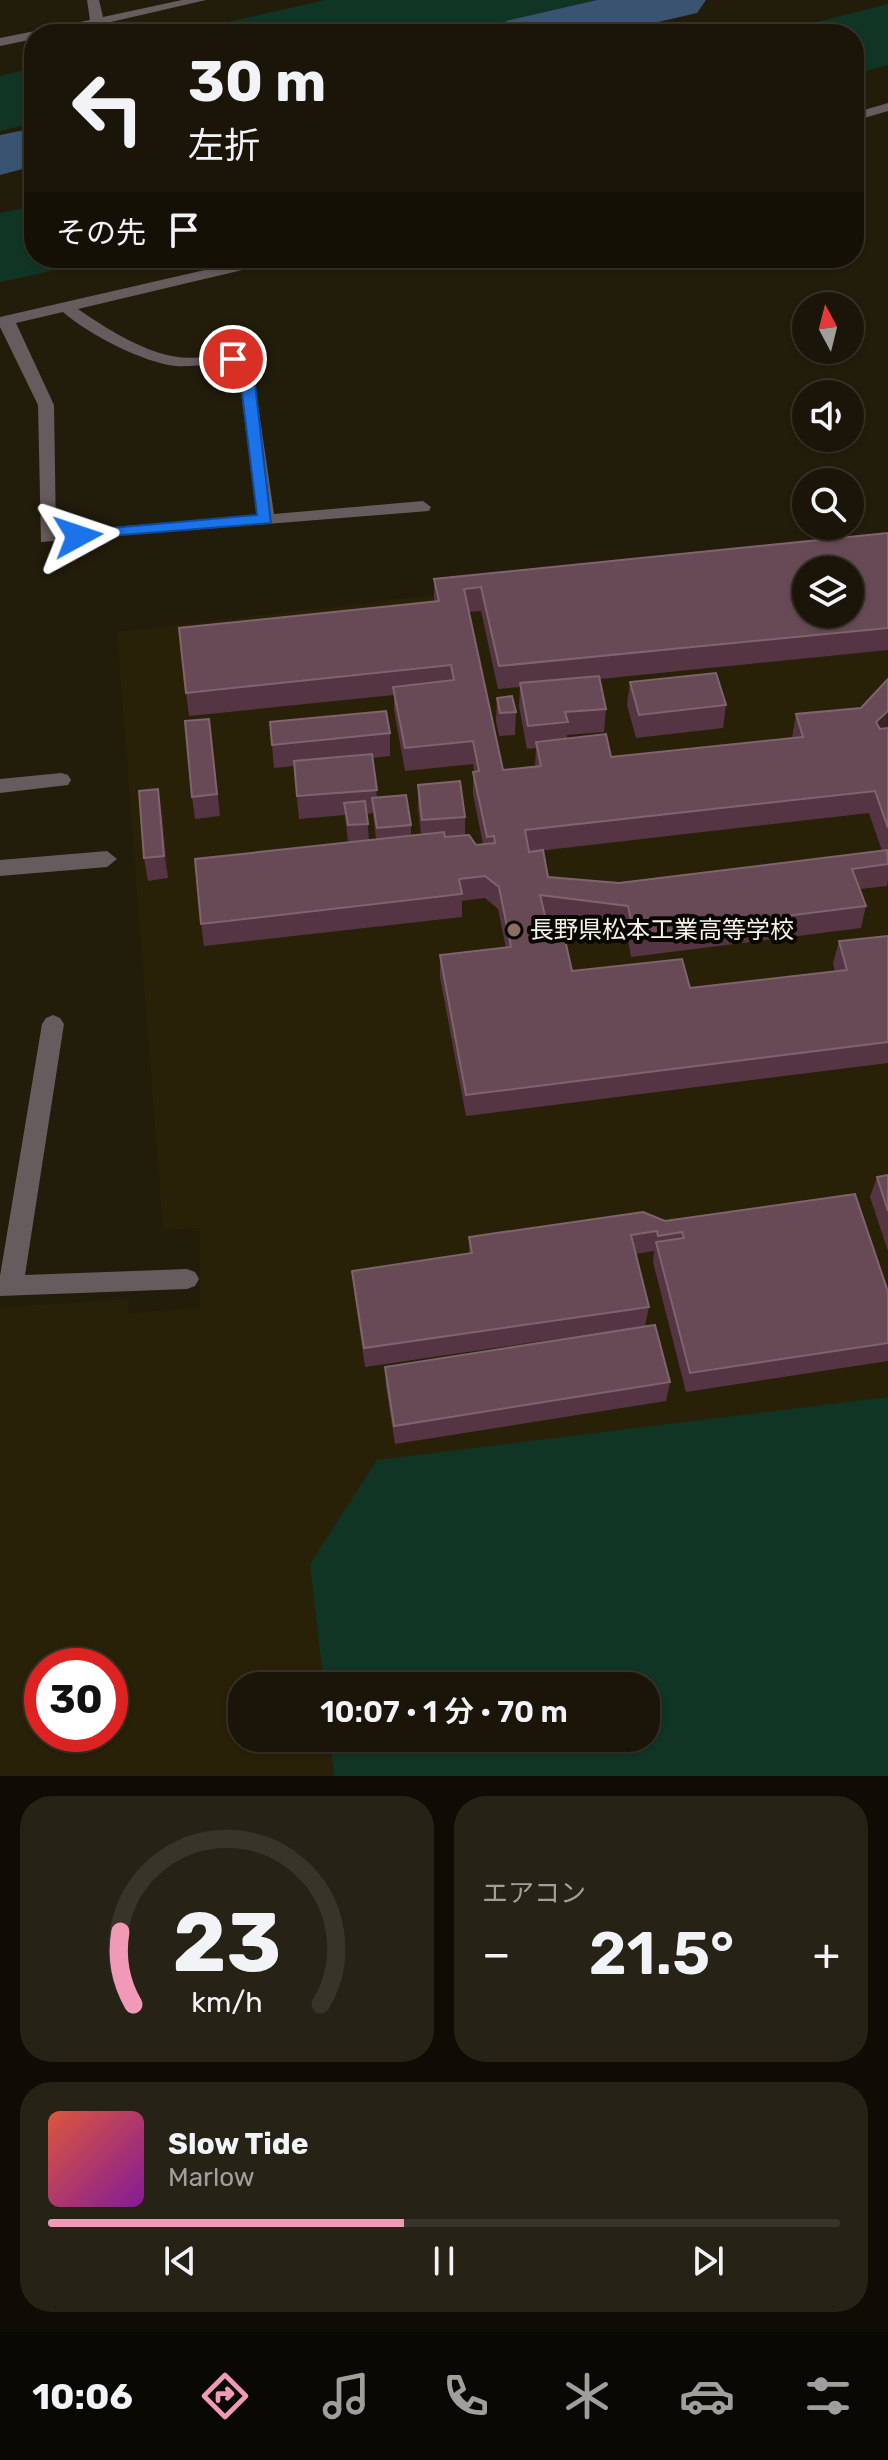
<!DOCTYPE html>
<html lang="ja">
<meta charset="utf-8">
<style>
:root{--surface:#1a1508;--page:#272216;--text:#f1f3f6;--muted:#9f9f9c;--line:#383429;--accent:#f09ab7}
body{margin:0;font-family:Rubik,"Noto Sans JP",sans-serif;background:var(--page);color:var(--text);height:100vh;display:flex;flex-direction:column;font-size:30px;white-space:nowrap}
*{box-sizing:border-box;margin:0}
p{font-size:26px;color:var(--muted)}
.icon{flex:none;width:44px;height:44px;fill:none;stroke:currentColor;stroke-width:2;stroke-linecap:round;stroke-linejoin:round}
.map{position:relative;height:1776px;overflow:hidden}
.details{display:flex;flex-direction:column;gap:20px;padding:20px;background:#0e0c04;flex:1}
.details>*{flex:none}
.hud{position:absolute;left:24px;top:24px;width:840px;height:244px;border-radius:32px;box-shadow:0 2px 6px #0004,0 0 0 2px var(--line);background:#1a1508;color:var(--text);overflow:hidden}
.needle{width:52px;rotate:353deg}
.buttons{position:absolute;left:792px;top:292px;display:grid;gap:16px}
.buttons a{display:grid;place-items:center;width:72px;height:72px;border-radius:50%;background:var(--surface);box-shadow:0 2px 6px #0004,0 0 0 2px var(--line);font-size:40px}
.speed{position:absolute;left:24px;top:1648px;display:flex;gap:16px;font-size:40px;font-weight:700;text-align:center}
.speed>*{display:grid;place-content:center;width:104px;height:104px;border-radius:50%;background:var(--surface);box-shadow:0 2px 6px #0004,0 0 0 2px var(--line);line-height:1}
.speed .limit{border:12px solid #d22;background:#fff;color:#111}
.pin{position:absolute;display:grid;place-items:center;width:68px;height:68px;color:#fff;margin:-34px;border:4px solid #fff;border-radius:50%;box-shadow:0 2px 8px #0007}
.me{position:absolute;width:88px;margin:-44px;rotate:85deg;stroke-linejoin:round;filter:drop-shadow(0 0 6px #0008)}
.turn{display:flex;align-items:center;gap:28px;height:168px;padding:0 32px;font-size:36px}
.turn .icon{width:104px;height:104px;stroke-width:2.5}
.turn b{display:block;font-size:56px;line-height:68px}
.then{display:flex;align-items:center;height:76px;padding:0 32px;background:#0003;gap:16px;font-size:30px}
.big{font-size:60px;font-weight:600;line-height:1.1}
.details .tile{flex:1;display:flex;flex-direction:column;justify-content:center;gap:12px;min-width:0;padding:0 28px;border-radius:32px;background:var(--page)}
.details .dial{align-items:center;gap:0}
.dial svg{height:208px;overflow:visible;fill:none;stroke:var(--line);stroke-width:7;stroke-linecap:round;text-anchor:middle}
.dial text{fill:var(--text);stroke:none}
.song{display:flex;align-items:center;gap:24px}
.cover{width:96px;height:96px;border-radius:12px;background:linear-gradient(135deg,hsl(10 70% 55%),hsl(290 70% 35%))}
.played{height:8px;border-radius:4px;background:linear-gradient(90deg,var(--accent) 45%,var(--line) 45%)}
.keys{display:flex;justify-content:space-around;direction:ltr}
.heat{display:flex;justify-content:space-between;align-items:center;font-size:44px;direction:ltr}
.details .tiles{flex:1;display:grid;gap:20px;grid-template-columns:1fr 1fr}
.tile:last-child{grid-column:span 2}
.trip{position:absolute;left:228px;top:1672px;width:432px;height:80px;border-radius:32px;background:var(--surface);box-shadow:0 2px 6px #0004,0 0 0 2px var(--line);font-weight:600;line-height:80px;text-align:center}
.tabs{display:flex;height:128px;justify-content:space-around;align-items:center;background:#0a0803;color:var(--muted)}
.tabs .icon{width:56px;height:56px}
.tabs .on{color:var(--accent)}
.tabs b{font-size:36px;color:var(--text)}
.map>svg:first-child{display:block}
.built{fill:#292008;fill-rule:evenodd}
.green{fill:#113525}
.lines{fill:none;stroke-linecap:round;stroke-linejoin:round}
.river{fill:#3a5371;fill-rule:evenodd}
.minor{fill:#675c5d;fill-rule:evenodd}
.wall{fill:#553544;fill-rule:evenodd}
.shaded-wall{fill:#392326}
.building{fill:#674a56;stroke:#7d646d;stroke-width:2;fill-rule:evenodd}
.route{fill:#1a73e8;stroke:#114b97;stroke-width:2}
.education-dot{fill:#8d6e63;stroke:#090702;stroke-width:3}
.labels{text-anchor:middle;stroke-width:8;stroke-linejoin:round;paint-order:stroke}
.poi-label{font-size:24px;fill:#f7f3e8;stroke:#090702;text-anchor:start}
</style>
<div class="map">
<svg width="888" height="1776" viewBox="0 0 888 1776">
<rect width="100%" height="100%" fill="#221c0b"/>
<path class="built" d="M888,542V1776H0V1307L129,1299L128,1313L200,1308V1228L163,1230L117,632ZM806,570H850V614H806ZM42,1666H110V1734H42ZM242,1686H646V1738H242Z"/>
<g class="green">
<path d="M325,0H597L451,34H176Z"/>
<path d="M888,4V65L854,74V34H770Z"/>
<path d="M34,68V123L0,131V76Z"/>
<path d="M34,206V258H112L0,282V213Z"/>
<path d="M888,1397V1776H334L330,1738H646V1686H324L310,1564L377,1460Z"/>
</g>
<g class="lines">
<g class="river">
<path d="M597,0H706L697,13L606,34H497L506,21Z"/>
<path d="M34,128V166L0,175V135Z"/>
</g>
<g class="minor">
<path d="M87,0H99L103,17L182,0H206L59,34H34V39L0,46V38L90,20Z"/>
<path d="M888,103V111L854,121V113Z"/>
<path d="M257,258H283L276,262L78,309C104,327 140,350 172,356C200,362 224,350 252,364L274,514L423,501L431,507L429,511L41,542L38,405L0,327V317ZM63,312C88,334 144,363 176,366C197,368 219,359 238,369L257,515L56,532L54,405L16,323Z"/>
<path d="M61,773L68,775L71,780L68,785L0,793V779Z"/>
<path d="M107,851L117,859L107,867L0,876V860Z"/>
<path d="M53,1015L60,1018L64,1024L25,1275L187,1269L195,1272L199,1279L195,1286L187,1289L0,1296V1276L42,1024L46,1018Z"/>
</g>
</g>
<g class="wall">
<path d="M888,533V650L600,679L606,709L604,732L567,735V739L611,757L792,738L796,714L861,708L888,679V880L887,886L860,889L866,906L861,928L631,957L626,928L546,918L550,937L572,971L690,988L835,971L833,963L839,941L888,936V1063L466,1116L440,977V955L506,948L498,909L485,898L462,901V917L204,946L201,924L348,842L345,815L299,819L294,766L274,768L270,722L390,733V756L372,758L377,798L411,825V836L421,834L418,808V785L465,817V835L476,845L483,844L473,794V772L474,771L473,764L405,771L394,710V695L189,716L186,693L434,602V579ZM481,611L498,689L520,687L519,706L527,749L536,748L535,767L503,770L469,612ZM373,813L376,839L369,840L367,814ZM869,813L882,851L619,883L548,877L538,851Z"/>
<path d="M630,682L726,705L723,728L636,738L627,705Z"/>
<path d="M497,698L516,712L515,735L499,736L496,721Z"/>
<path d="M209,719L220,816L195,819L192,797Z"/>
<path d="M162,812L168,878L148,881L144,858Z"/>
<path d="M888,1175V1251L870,1197L877,1177Z"/>
<path d="M665,1221L888,1292V1361L686,1392L653,1262L654,1251L635,1254L649,1307L645,1326L365,1367L354,1291L352,1271L469,1254V1237Z"/>
<path d="M385,1367L670,1382L666,1401L395,1444L386,1386Z"/>
</g>
<g class="shaded-wall">
<path d="M888,711V729L871,745L876,722Z"/>
<path d="M158,789L162,812L168,878L164,856Z"/>
</g>
<g class="building">
<path d="M888,533V628L499,666L481,587L464,589L503,770L541,766L536,742L606,734L611,757L803,737L796,714L861,708L888,679V711L876,722L880,729L888,728V828L875,791L525,830L529,852L543,850L548,877L619,883L887,850L888,864L852,869L866,906L634,935L628,906L540,895L550,937L564,935L572,971L682,959L690,988L847,970L839,941L888,936V1042L466,1095L440,955L511,947L499,887L485,876L459,879L462,894L201,924L195,859L444,832L445,837L469,835L476,845L495,843L494,836L487,837L473,772L479,771L473,741L405,748L393,687L454,680L451,665L186,693L179,628L439,601L434,579ZM806,570H850V614H806Z"/>
<path d="M716,673L726,705L639,715L630,682Z"/>
<path d="M599,676L606,709L565,712L568,722L528,726L520,683Z"/>
<path d="M512,696L516,712L500,713L497,698Z"/>
<path d="M386,711L390,733L272,745L270,722Z"/>
<path d="M209,719L217,794L192,797L185,721Z"/>
<path d="M372,754L377,790L297,796L294,761Z"/>
<path d="M460,781L465,817L422,820L418,785Z"/>
<path d="M158,789L164,856L144,858L139,791Z"/>
<path d="M406,795L411,825L377,828L372,798Z"/>
<path d="M365,801L368,824L348,825L344,803Z"/>
<path d="M888,1175V1211L877,1177Z"/>
<path d="M855,1194L888,1292V1343L690,1373L656,1242L684,1238L682,1232L658,1236L657,1231L631,1235L649,1307L364,1348L352,1271L472,1253L469,1237L643,1212L665,1221Z"/>
<path d="M655,1325L670,1382L394,1426L385,1367Z"/>
</g>
<path class="route" d="M228,355H238L253,367L271,523L72,539V532L78,531L257,515L239,369L228,362Z"/>
<circle class="education-dot" cx="514" cy="930" r="8"/>
<g class="labels">
<g class="poi-label">
<text x="530" y="938">長野県松本工業高等学校</text>
</g>
</g>
</svg>
<div class="buttons">
<a><svg class="needle" viewBox="-14 -14 28 28"><path d="M0-13l5 13h-10z" fill="#e53935"/><path d="M0 13l5-13h-10z" fill="#9f9f9c"/></svg></a>
<a><svg class="icon" aria-label="sound" viewBox="0 0 24 24"><path d="M4 9h4l5-4v14l-5-4H4zM17 9q2 3 0 6"/></svg></a>
<a><svg class="icon" aria-label="search" viewBox="0 0 24 24"><circle cx="10" cy="10" r="6"/><path d="M15 15l6 6"/></svg></a>
<a><svg class="icon" aria-label="layers" viewBox="0 0 24 24"><path d="M12 4l9 5-9 5-9-5zM3 14l9 5 9-5"/></svg></a>
</div>
<div class="speed"><div class="limit">30</div></div>
<div class="pin" style="left:233px;top:359px;background:#d93025"><svg class="icon" aria-label="arrive" viewBox="0 0 24 24"><path d="M6 21V4h12l-3 4 3 4H6"/></svg></div>
<svg class="me" style="left:78px;top:536px" viewBox="-20 -20 40 40"><path d="M0-17L14 15 0 8-14 15z" fill="#1a73e8" stroke="#fff" stroke-width="4"/></svg>
<div class="trip">10:07 · 1 分 · 70 m</div>
<div class="hud">
<div class="turn"><svg class="icon" aria-label="left" viewBox="0 0 24 24"><path d="M17 20v-9H6M10 6l-5 5 5 5"/></svg><div><b>30 m</b>左折</div></div>
<div class="then">その先<svg class="icon" aria-label="arrive" viewBox="0 0 24 24"><path d="M6 21V4h12l-3 4 3 4H6"/></svg></div>
</div>
</div>
<section class="details">
<div class="tiles">
<div class="tile dial"><svg viewBox="0 0 100 80">
<path d="M14 69A42 42 0 1 1 86 69"/>
<path d="M14 69A42 42 0 0 1 9 41" stroke="#f09ab7"/>
<text x="50" y="56" font-size="32" font-weight="700">23</text>
<text x="50" y="72" font-size="11">km/h</text>
</svg></div>
<div class="tile"><p>エアコン</p>
<div class="heat"><a>−</a><b class="big">21.5°</b><a>+</a></div>
</div>
<div class="tile">
<div class="song"><i class="cover"></i><div><b>Slow Tide</b><p>Marlow</p></div></div>
<div class="played"></div>
<div class="keys"><svg class="icon" aria-label="previous" viewBox="0 0 24 24"><path d="M18 5L8 12l10 7zM5 5v14"/></svg><svg class="icon" aria-label="pause" viewBox="0 0 24 24"><path d="M8 5v14M16 5v14"/></svg><svg class="icon" aria-label="next" viewBox="0 0 24 24"><path d="M6 5l10 7-10 7zM19 5v14"/></svg></div>
</div>
</div>
</section>
<nav class="tabs">
<b>10:06</b>
<svg class="icon on" aria-label="directions" viewBox="0 0 24 24"><path d="M12 3l9 9-9 9-9-9zM9 14v-3h6M13 9l2 2-2 2"/></svg>
<svg class="icon" aria-label="music" viewBox="0 0 24 24"><path d="M9 18V5l10-2v13"/><circle cx="6" cy="18" r="3"/><circle cx="16" cy="16" r="3"/></svg>
<svg class="icon" aria-label="phone" viewBox="0 0 24 24"><path d="M5 4h4l2 5-3 2q2 4 5 5l2-3 5 2v4C11 20 4 13 5 4z"/></svg>
<svg class="icon" aria-label="climate" viewBox="0 0 24 24"><path d="M12 3v18M4 7l16 10M4 17L20 7"/></svg>
<svg class="icon" aria-label="car" viewBox="0 0 24 24"><path d="M5 17H2v-5l4-1 3-4h7l3 4 3 1v5h-3M9 17h6M6 11h13"/><circle cx="7" cy="17" r="2"/><circle cx="17" cy="17" r="2"/></svg>
<svg class="icon" aria-label="filters" viewBox="0 0 24 24"><path d="M4 7h16M4 17h16"/><circle cx="9" cy="7" r="2"/><circle cx="15" cy="17" r="2"/></svg>
</nav>
